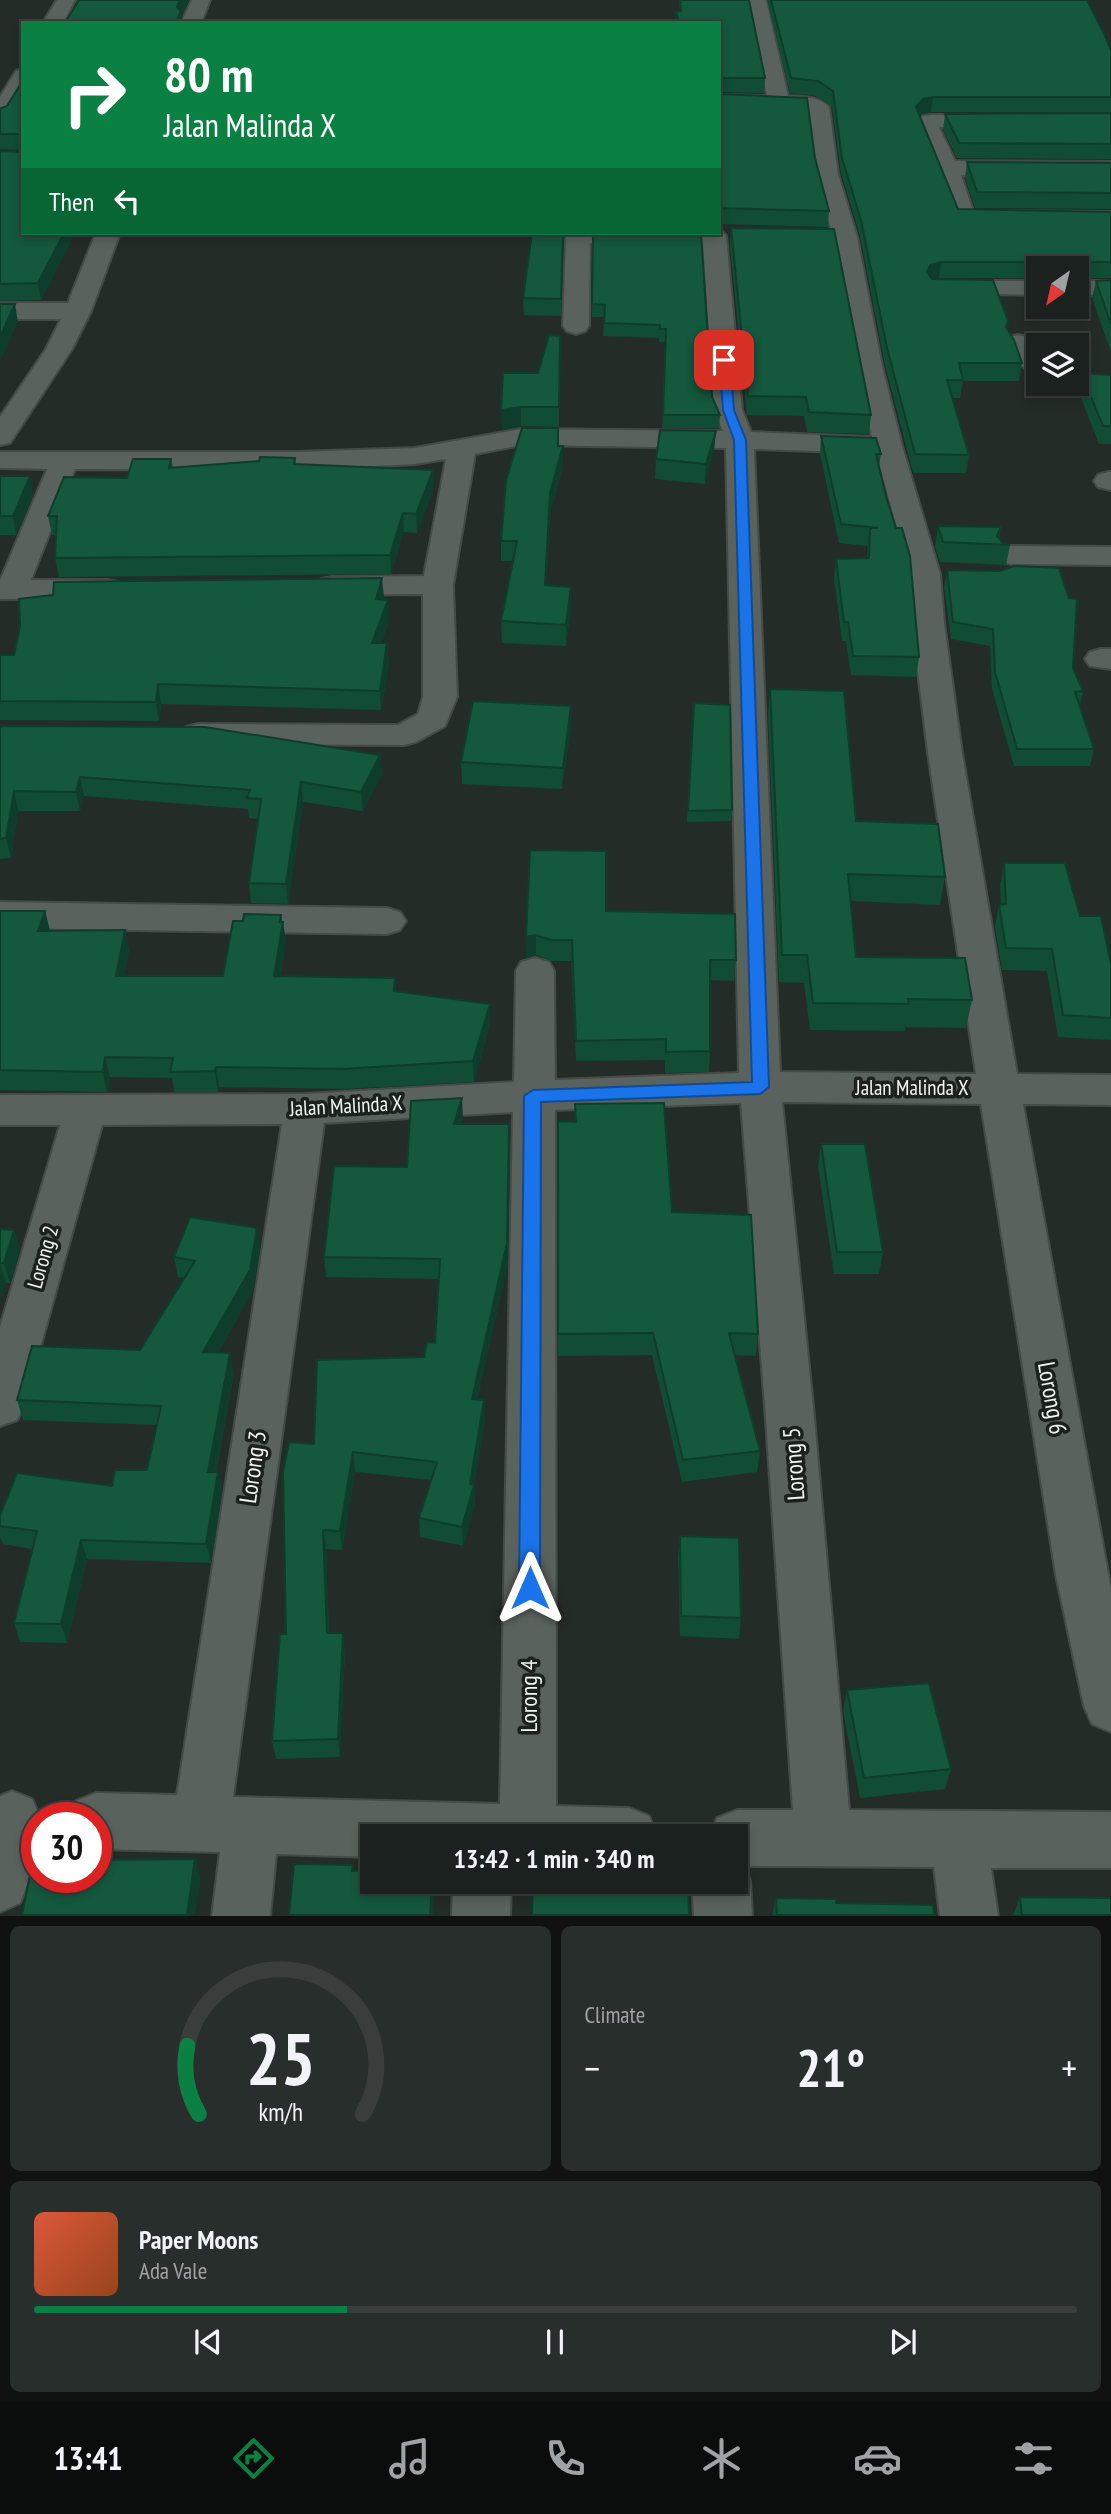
<!DOCTYPE html>
<meta charset="utf-8">
<style>
:root{--surface:#1b211e;--page:#282e2b;--text:#f1f3f6;--muted:#a0a3a4;--line:#393e3c;--accent:#0b8043}
body{margin:0;font-family:"PT Sans Narrow",sans-serif;background:var(--page);color:var(--text);height:100vh;display:flex;flex-direction:column;font-size:26px;white-space:nowrap}
*{box-sizing:border-box;margin:0}
p{font-size:23px;color:var(--muted)}
.icon{flex:none;width:38px;height:38px;fill:none;stroke:currentColor;stroke-width:2;stroke-linecap:round;stroke-linejoin:round}
.map{position:relative;height:1916px;overflow:hidden}
.drawer{display:flex;flex-direction:column;gap:10px;padding:10px;background:#0f1210;flex:1}
.drawer>*{flex:none}
.hud{position:absolute;left:21px;top:21px;width:700px;height:214px;border-radius:0px;box-shadow:0 4px 10px #0003,0 0 0 2px var(--line);background:#0b8043;color:#fff;overflow:hidden}
.needle{width:46px;rotate:214deg}
.tools{position:absolute;left:1026px;top:256px;display:grid;gap:14px}
.tools a{display:grid;place-items:center;width:63px;height:63px;border-radius:0px;background:var(--surface);box-shadow:0 4px 10px #0003,0 0 0 2px var(--line);font-size:35px}
.speed{position:absolute;left:21px;top:1802px;display:flex;gap:14px;font-size:35px;font-weight:700;text-align:center}
.speed>*{display:grid;place-content:center;width:91px;height:91px;border-radius:50%;background:var(--surface);box-shadow:0 4px 10px #0003,0 0 0 2px var(--line);line-height:1}
.speed .limit{border:10px solid #d22;background:#fff;color:#111}
.pin{position:absolute;display:grid;place-items:center;width:60px;height:60px;color:#fff;margin:-30px;border-radius:14px;box-shadow:0 4px 10px #0006}
.me{position:absolute;width:77px;margin:-38px;rotate:0deg;stroke-linejoin:round;filter:drop-shadow(0 0 5px #0008)}
.turn{display:flex;align-items:center;gap:24px;height:147px;padding:0 28px;font-size:32px}
.turn .icon{width:91px;height:91px;stroke-width:2.5}
.turn b{display:block;font-size:49px;line-height:60px}
.then{display:flex;align-items:center;height:66px;padding:0 28px;background:#0003;gap:14px;font-size:26px}
.big{font-size:52px;font-weight:800;line-height:1.1}
.drawer .widget{flex:1;display:flex;flex-direction:column;justify-content:center;gap:10px;min-width:0;padding:0 24px;border-radius:10px;background:var(--page)}
.drawer .dial{align-items:center;gap:0}
.dial svg{height:182px;overflow:visible;fill:none;stroke:var(--line);stroke-width:7;stroke-linecap:round;text-anchor:middle}
.dial text{fill:var(--text);stroke:none}
.song{display:flex;align-items:center;gap:21px}
.cover{width:84px;height:84px;border-radius:10px;background:linear-gradient(135deg,hsl(10 70% 55%),hsl(20 70% 35%))}
.played{height:7px;border-radius:4px;background:linear-gradient(90deg,var(--accent) 30%,var(--line) 30%)}
.keys{display:flex;justify-content:space-around;direction:ltr}
.heat{display:flex;justify-content:space-between;align-items:center;font-size:38px;direction:ltr}
.drawer .tiles{flex:1;display:grid;gap:10px;grid-template-columns:1fr 1fr}
.widget:last-child{grid-column:span 2}
.trip{position:absolute;left:360px;top:1824px;width:388px;height:70px;border-radius:0px;background:var(--surface);box-shadow:0 4px 10px #0003,0 0 0 2px var(--line);font-weight:800;line-height:70px;text-align:center}
.menu{display:flex;height:112px;justify-content:space-around;align-items:center;background:#0b0d0c;color:var(--muted)}
.menu .icon{width:49px;height:49px}
.menu .on{color:var(--accent)}
.menu b{font-size:32px;color:var(--text)}
.map>svg:first-child{display:block}
.lines{fill:none;stroke-linecap:round;stroke-linejoin:round}
.minor-casing{stroke:#434a47;stroke-width:4}
.minor{fill:#5a625d;fill-rule:evenodd}
.wall{fill:#114c34}
.shaded-wall{fill:#0e3e2b}
.building{fill:#14583d;stroke:#0e3e2b;stroke-width:2}
.route{fill:#1a73e8;stroke:#114b97;stroke-width:2}
.labels{text-anchor:middle;stroke-width:7;stroke-linejoin:round;paint-order:stroke}
.street-label{font-size:21px;fill:#f0f6f3;stroke:#1b221e}
.near-street-label{font-size:24px;fill:#f0f6f3;stroke:#1b221e}
</style>
<div class="map">
<svg width="1111" height="1916" viewBox="0 0 1111 1916">
<rect width="100%" height="100%" fill="#242c28"/>
<g class="lines">
<defs>
<g id="minor">
<path d="M57,0H75L63,23H43Z"/>
<path d="M192,0H210L201,23H181Z"/>
<path d="M748,0H766L788,96C802,97 819,96 829,107L838,174L857,237L882,366L902,446L940,574L944,623L962,753L1017,1074L1111,1075V1105L1023,1104L1111,1590V1732L1092,1724L1084,1706L1056,1575L981,1104L782,1102L813,1406L849,1810L1111,1812V1868H991L998,1916H940L934,1867L744,1866L750,1881L752,1916H694L692,1881H737V1836H710L717,1818L737,1810H793L765,1406L741,1103L555,1110L556,1806L629,1808L649,1816L657,1836H373V1857L276,1854L270,1916H212L220,1852L96,1849V1818H69L76,1801L96,1793L177,1795L282,1124L102,1125L24,1406L17,1420L0,1426V1327L60,1125H0V1095L305,1094L514,1082L516,971L521,962L535,958L549,962L554,971L555,1080L739,1073L726,448L521,445L475,454L453,585L457,697L445,726L416,742L404,745L198,744L186,741L181,734L186,727L198,724L398,725L418,714L423,697V594L332,595L321,593L317,586L321,579L332,577L424,576L446,459L415,464L297,470L75,469L31,580H107L118,582L122,589L118,596L107,598L0,599V581L47,469L0,468V452H297L415,448L521,429L723,431L714,410L703,243H590L589,326L585,331L576,334L567,331L563,326L566,233L722,231L726,236L742,410L751,432L872,437L856,366L834,244L814,242L810,237L814,232L831,230L816,174L808,111L719,107V95L767,96ZM754,449L876,453L910,574L912,623L928,753L976,1074L780,1072ZM513,1112L500,1804L233,1797L324,1123Z"/>
<path d="M23,69V94L8,120L0,121V97L16,71Z"/>
<path d="M931,115H997L1005,116L1008,121L1005,126L997,127H939L955,161L1111,162V176L961,175L973,211L1111,212V226L956,223L916,124L923,116Z"/>
<path d="M96,233H120L91,311L72,349L14,437L10,443L0,445V417L46,349L61,319H0V303H68Z"/>
<path d="M945,281H1038V295L936,293L933,288L936,283Z"/>
<rect x="1076" y="281" width="35" height="14"/>
<path d="M1018,335L1027,337L1038,353V374C1021,370 1014,357 1005,343L1009,337Z"/>
<path d="M1108,472H1111V490L1098,487L1094,481L1098,475Z"/>
<path d="M1011,546L1111,547V565L1011,564L1000,561L996,555L1000,549Z"/>
<path d="M1101,649H1111V669L1090,666L1085,659L1090,652Z"/>
<path d="M0,902L387,908L400,912L406,921L400,930L387,934L0,928Z"/>
<path d="M12,1791L32,1799L40,1818H37C37,1848 32,1876 20,1903L0,1912V1796Z"/>
<path d="M453,1881H511L510,1916H452Z"/>
</g>
</defs>
<use href="#minor" class="minor-casing"/>
<use href="#minor" class="minor"/>
</g>
<g class="wall">
<path d="M679,0H749L765,78L764,93L719,92V23H675L676,12L680,11Z"/>
<path d="M767,0H1087L1111,50V112H931L921,114L920,116L958,209L1111,212V278H1076V268H1038V278H939L1006,328L1022,363L1019,381H963L960,398H952L969,455L966,473H913L885,365L860,236L841,173L832,107L816,96L790,93Z"/>
<path d="M719,94L815,158L829,211L828,227L719,224Z"/>
<path d="M7,106L75,233L41,300L0,301V151L22,152V150L0,149V109Z"/>
<path d="M1111,113V159L957,158L943,130L945,114Z"/>
<path d="M967,162L1111,163V209L975,208L965,178Z"/>
<path d="M731,228L871,415L869,434L807,432L804,416L747,415L730,246Z"/>
<path d="M532,233H564L561,316L524,315L523,298Z"/>
<path d="M593,234H701L712,397L720,415L719,428H662L665,342H659V338L603,336L604,317H592Z"/>
<path d="M1111,280V352L1092,298L1096,281Z"/>
<path d="M560,336L559,427L521,426L502,430Z"/>
<path d="M1081,373L1111,375V444H1099L1078,390Z"/>
<path d="M716,431L714,450L705,484L655,479L656,459Z"/>
<path d="M821,436L881,454L879,466L919,657L916,677L851,675L846,641H842L834,578L836,559L867,558L868,546L839,543L820,454Z"/>
<path d="M558,446L563,466L550,514L546,585L571,587V608L566,646L502,643L501,621L513,561H501V541Z"/>
<path d="M295,458L296,464L434,488L417,533L404,532L391,574L59,577L55,558L56,535H52L48,516L127,478L171,459L173,467Z"/>
<path d="M0,476L33,495L16,535H0Z"/>
<path d="M938,526L1001,527L999,538L1003,543L1010,545L1006,565L940,562L935,547Z"/>
<path d="M947,570L1069,598L1073,668L1083,691L1080,706L1094,749L1090,766H1014L992,689L990,646L951,639L944,587Z"/>
<path d="M384,597L383,600L390,619L381,643H387L389,663L381,710L161,704L159,721L0,720V655H14Z"/>
<path d="M770,689L856,821L945,877L940,905L850,901L856,957L972,1000L966,1028L905,1027V1031L810,1030L804,983L779,982L768,715Z"/>
<path d="M694,703L732,810L731,821L687,822Z"/>
<path d="M571,706V727L562,789L462,784L461,762Z"/>
<path d="M0,726L380,755L382,774L363,811L303,802L288,904L251,903L249,883L258,819L249,818L248,809L84,796L80,811H18L11,858L0,859Z"/>
<path d="M1004,863L1080,916L1111,964V1040L1058,1037L1047,971L1002,970L995,927L999,905H1001L1000,885Z"/>
<path d="M0,911H45L50,931L129,950L124,976H223L282,922L286,942L280,976L490,1004V1024L474,1082L345,1089L219,1087L218,1092H174L172,1078L110,1077L107,1092L0,1090Z"/>
<path d="M606,911L736,960L734,981L710,980V1051L709,1072L665,1073V1060L576,1061L571,961H551L536,955L526,958V937Z"/>
<path d="M575,1104L672,1212L758,1334L756,1356L735,1355L760,1451L757,1472L682,1482L652,1355L558,1356V1121L575,1122Z"/>
<path d="M463,1118L461,1124H509L510,1144L508,1263L477,1400H484L485,1420L474,1485L475,1504L463,1546L420,1537L419,1518L431,1480L355,1472L342,1550L326,1549L329,1633L345,1651L340,1757L276,1759L272,1741L286,1634L314,1444L424,1357L435,1343L438,1279L326,1277L324,1257L407,1167Z"/>
<path d="M821,1144L883,1252L879,1274H834L818,1166Z"/>
<path d="M257,1228L260,1248L253,1290L218,1353L234,1373L216,1472L222,1491L211,1563L87,1559L67,1643L20,1642L14,1623L32,1549L3,1544L0,1537V1515L112,1486L147,1470L157,1425L23,1420L17,1400L140,1350L184,1278L178,1277L174,1257Z"/>
<path d="M0,1229L14,1230L20,1250L10,1283H6L0,1299Z"/>
<path d="M680,1536L741,1618L739,1639L680,1636L678,1557Z"/>
<path d="M847,1690L951,1769L945,1789L860,1798L843,1711Z"/>
<path d="M1020,1897L1111,1915H1013Z"/>
<path d="M776,1898L934,1915H772Z"/>
</g>
<g class="shaded-wall">
<path d="M180,0H189L182,15L183,23H176L177,7Z"/>
<path d="M933,97L931,112L921,114L914,122L916,107L923,99Z"/>
<path d="M64,233H75L41,300L38,283Z"/>
<path d="M941,262L939,278L925,289L927,272L930,265Z"/>
<path d="M15,304L18,322L0,361V337Z"/>
<path d="M521,407V426L502,430L501,410Z"/>
<path d="M716,431L714,450L705,484L706,464Z"/>
<path d="M563,446V466L550,514L545,606V585L550,493Z"/>
<path d="M433,470L434,488L417,533L416,514Z"/>
<path d="M30,476L33,495L16,535L13,516Z"/>
<path d="M403,513L404,532L391,574L390,555Z"/>
<path d="M382,578L384,597L377,618L376,599Z"/>
<path d="M571,587V608L566,646V625Z"/>
<path d="M388,600L390,619L374,662L372,643Z"/>
<path d="M387,643L389,663L381,710L380,691Z"/>
<path d="M158,684L161,704L159,721L156,702Z"/>
<path d="M571,706V727L562,789L563,768Z"/>
<path d="M380,755L382,774L363,811L361,792Z"/>
<path d="M80,777L84,796L80,811L76,792Z"/>
<path d="M301,782L303,802L288,904L286,884Z"/>
<path d="M14,791L18,811L11,858L6,838Z"/>
<path d="M45,911L50,931H38Z"/>
<path d="M281,915L283,927V922L286,942L277,997L274,976Z"/>
<path d="M125,930L129,950L120,996L116,976Z"/>
<path d="M536,935V955L526,958V937Z"/>
<path d="M490,1004V1024L474,1082L473,1061Z"/>
<path d="M105,1057L110,1077L107,1092L103,1072Z"/>
<path d="M216,1067L219,1087L218,1092L215,1071Z"/>
<path d="M462,1098L463,1118L455,1144L454,1124Z"/>
<path d="M509,1124L508,1263L473,1419L472,1399Z"/>
<path d="M257,1228L260,1248L253,1290L207,1372L203,1352Z"/>
<path d="M14,1230L20,1250L10,1283L4,1263Z"/>
<path d="M0,1263L6,1283L0,1299Z"/>
<path d="M230,1353L234,1373L212,1491L208,1472Z"/>
<path d="M484,1400L485,1420L474,1486V1485L475,1504L463,1546L462,1527Z"/>
<path d="M353,1452L355,1472L342,1550L340,1531Z"/>
<path d="M218,1472L222,1491L211,1563L206,1544Z"/>
<path d="M323,1530L326,1549L330,1651L327,1633Z"/>
<path d="M81,1540L87,1559L67,1643L61,1624Z"/>
<path d="M343,1633L345,1651L340,1757L338,1739Z"/>
<path d="M195,1859L201,1879L195,1915H187Z"/>
<path d="M432,1881H434L435,1892L433,1915H430Z"/>
</g>
<g class="building">
<path d="M79,0H180L177,7L181,11L176,23H65Z"/>
<path d="M680,0H749L765,78H719V23H679L676,12L681,11Z"/>
<path d="M771,0H1087L1105,36L1111,50V97H933L923,99L916,107L958,209L1111,212V262H1079L1076,265H1043L1041,262H941L930,265L927,272L932,279L993,280L1008,321L1006,327L1014,340L1022,363H959L963,380H947L969,455L915,454L887,348L861,220L842,158L833,91L818,81L791,78Z"/>
<path d="M23,76V233H64L38,283L0,284V151L22,152V134H0V109L1,108L7,106L23,80Z"/>
<path d="M719,94L807,98L815,158L829,211L720,208L719,210Z"/>
<path d="M1111,113V144L959,143L945,114Z"/>
<path d="M967,162L1111,163V193L977,192Z"/>
<path d="M731,228L834,229L871,415L809,412L806,397L748,396Z"/>
<path d="M532,233H563L561,299L523,298Z"/>
<path d="M593,234H701L712,397L720,415H663L666,329H660V325L604,323L605,305L592,304Z"/>
<path d="M1111,280V324L1096,281Z"/>
<path d="M0,304H15L0,337Z"/>
<path d="M549,335L560,336L559,407H521L501,410L503,373H538Z"/>
<path d="M1081,373L1111,375V426H1103Z"/>
<path d="M522,428H558V446H563L550,493L545,585L571,587L566,625L501,621L517,541H501L506,480Z"/>
<path d="M660,430L716,431L706,464L656,459Z"/>
<path d="M821,436L876,438L881,454H876L886,496L896,528H902L910,556L919,657L853,656L848,622H844L836,559L869,558L870,528H878L841,524Z"/>
<path d="M260,457L295,458L294,464L433,470L416,514L403,513L390,555L55,558L57,516H48L64,477L127,478L133,459H171L169,468L259,461Z"/>
<path d="M0,476H30L13,516H0Z"/>
<path d="M938,526L1001,527L997,536L1003,543L1010,545L943,542Z"/>
<path d="M1014,566L1059,568L1069,598L1077,599L1073,668L1083,691L1075,692L1094,749H1017L995,672L993,629L953,622L947,570L1000,571Z"/>
<path d="M382,578L376,599L388,600L372,643H387L380,691L158,684L156,702L0,701V655H14L20,626L19,599L53,595L54,582Z"/>
<path d="M770,689L844,691L856,821L938,824L945,877L848,874L856,957L965,958L972,1000L908,999L909,1004L813,1003L807,955H782Z"/>
<path d="M473,701L571,706L563,768L461,762Z"/>
<path d="M694,703L730,705L732,810L688,811Z"/>
<path d="M0,726L205,727L380,755L361,792L301,782L286,884L249,883L261,799L247,798L250,790L80,777L76,792L14,791L6,838L0,839Z"/>
<path d="M530,850L606,851V911L735,914L736,960H710V1051L666,1052V1039L576,1041L572,940H551L536,935L526,937Z"/>
<path d="M1004,863H1065L1080,916H1101L1111,964V1018L1063,1015L1052,949L1006,948L999,905L1006,904Z"/>
<path d="M0,911H45L38,931L125,930L116,976H223L233,921H243L244,914L281,915L280,922H283L274,976L395,978L394,991L490,1004L473,1061L342,1069L216,1067L215,1071L170,1072L173,1058L105,1057L103,1072L0,1070Z"/>
<path d="M462,1098L454,1124H509L507,1243L472,1399L484,1400L470,1484L474,1485L462,1527L419,1518L437,1462L353,1452L340,1531L323,1530L327,1633H343L338,1739L272,1741L280,1634H286L283,1471L289,1442L314,1444L317,1360L424,1357L427,1342L435,1343L440,1259L324,1257L334,1166L407,1167L411,1101Z"/>
<path d="M664,1103L672,1212L751,1215L758,1334L729,1333L760,1451L683,1460L653,1333L558,1334V1121L576,1122L575,1104Z"/>
<path d="M821,1144H865L883,1252H837Z"/>
<path d="M190,1217L257,1228L250,1270L203,1352L230,1353L208,1472H218L206,1544L81,1540L61,1624L14,1623L37,1531L0,1526V1515L17,1473L112,1486L115,1470H147L161,1406L17,1400L32,1346L140,1350L195,1261L174,1257Z"/>
<path d="M0,1229L14,1230L4,1263H0V1264Z"/>
<path d="M680,1536L739,1538L741,1618L681,1616Z"/>
<path d="M929,1683L951,1769L864,1778L847,1690Z"/>
<path d="M195,1859L187,1915H22L33,1860H37V1878H96V1860Z"/>
<path d="M294,1864L353,1865L352,1871H373V1881H432L430,1915H289Z"/>
<path d="M533,1881H592V1883L688,1884L689,1915H532Z"/>
<path d="M1020,1897L1111,1898V1915H1022Z"/>
<path d="M776,1898L836,1899V1903L933,1905L934,1915H777Z"/>
</g>
<path class="route" d="M724,357L730,360L734,410L746,440L769,1087L760,1094L541,1102L540,1588L537,1595L530,1597L522,1595L519,1588L524,1096L533,1090L752,1082L734,440L723,410L719,360Z"/>
<g class="labels">
<g class="street-label">
<text x="912" y="1095">Jalan Malinda X</text>
<text transform="translate(346 1106) rotate(-3)" y="7">Jalan Malinda X</text>
<text transform="translate(43 1257) rotate(-74)" y="7">Lorong 2</text>
</g>
<g class="near-street-label">
<text transform="translate(1052 1398) rotate(80)" y="8">Lorong 6</text>
<text transform="translate(794 1464) rotate(-94)" y="8">Lorong 5</text>
<text transform="translate(253 1467) rotate(-82)" y="8">Lorong 3</text>
<text transform="translate(529 1696) rotate(-90)" y="8">Lorong 4</text>
</g>
</g>
</svg>
<div class="tools">
<a><svg class="needle" viewBox="-14 -14 28 28"><path d="M0-13l5 13h-10z" fill="#e53935"/><path d="M0 13l5-13h-10z" fill="#a0a3a4"/></svg></a>
<a><svg class="icon" aria-label="layers" viewBox="0 0 24 24"><path d="M12 4l9 5-9 5-9-5zM3 14l9 5 9-5"/></svg></a>
</div>
<div class="speed"><div class="limit">30</div></div>
<div class="pin" style="left:724px;top:360px;background:#d93025"><svg class="icon" aria-label="arrive" viewBox="0 0 24 24"><path d="M6 21V4h12l-3 4 3 4H6"/></svg></div>
<svg class="me" style="left:530px;top:1588px" viewBox="-20 -20 40 40"><path d="M0-17L14 15 0 8-14 15z" fill="#1a73e8" stroke="#fff" stroke-width="4"/></svg>
<div class="trip">13:42 · 1 min · 340 m</div>
<div class="hud">
<div class="turn"><svg class="icon" aria-label="right" viewBox="0 0 24 24"><path d="M7 20v-9h11M14 6l5 5-5 5"/></svg><div><b>80 m</b>Jalan Malinda X</div></div>
<div class="then">Then<svg class="icon" aria-label="left" viewBox="0 0 24 24"><path d="M17 20v-9H6M10 6l-5 5 5 5"/></svg></div>
</div>
</div>
<section class="drawer">
<div class="tiles">
<div class="widget dial"><svg viewBox="0 0 100 80">
<path d="M14 69A42 42 0 1 1 86 69"/>
<path d="M14 69A42 42 0 0 1 9 39" stroke="#0b8043"/>
<text x="50" y="56" font-size="32" font-weight="700">25</text>
<text x="50" y="72" font-size="11">km/h</text>
</svg></div>
<div class="widget"><p>Climate</p>
<div class="heat"><a>−</a><b class="big">21°</b><a>+</a></div>
</div>
<div class="widget">
<div class="song"><i class="cover"></i><div><b>Paper Moons</b><p>Ada Vale</p></div></div>
<div class="played"></div>
<div class="keys"><svg class="icon" aria-label="previous" viewBox="0 0 24 24"><path d="M18 5L8 12l10 7zM5 5v14"/></svg><svg class="icon" aria-label="pause" viewBox="0 0 24 24"><path d="M8 5v14M16 5v14"/></svg><svg class="icon" aria-label="next" viewBox="0 0 24 24"><path d="M6 5l10 7-10 7zM19 5v14"/></svg></div>
</div>
</div>
</section>
<nav class="menu">
<b>13:41</b>
<svg class="icon on" aria-label="directions" viewBox="0 0 24 24"><path d="M12 3l9 9-9 9-9-9zM9 14v-3h6M13 9l2 2-2 2"/></svg>
<svg class="icon" aria-label="music" viewBox="0 0 24 24"><path d="M9 18V5l10-2v13"/><circle cx="6" cy="18" r="3"/><circle cx="16" cy="16" r="3"/></svg>
<svg class="icon" aria-label="phone" viewBox="0 0 24 24"><path d="M5 4h4l2 5-3 2q2 4 5 5l2-3 5 2v4C11 20 4 13 5 4z"/></svg>
<svg class="icon" aria-label="climate" viewBox="0 0 24 24"><path d="M12 3v18M4 7l16 10M4 17L20 7"/></svg>
<svg class="icon" aria-label="car" viewBox="0 0 24 24"><path d="M5 17H2v-5l4-1 3-4h7l3 4 3 1v5h-3M9 17h6M6 11h13"/><circle cx="7" cy="17" r="2"/><circle cx="17" cy="17" r="2"/></svg>
<svg class="icon" aria-label="filters" viewBox="0 0 24 24"><path d="M4 7h16M4 17h16"/><circle cx="9" cy="7" r="2"/><circle cx="15" cy="17" r="2"/></svg>
</nav>
